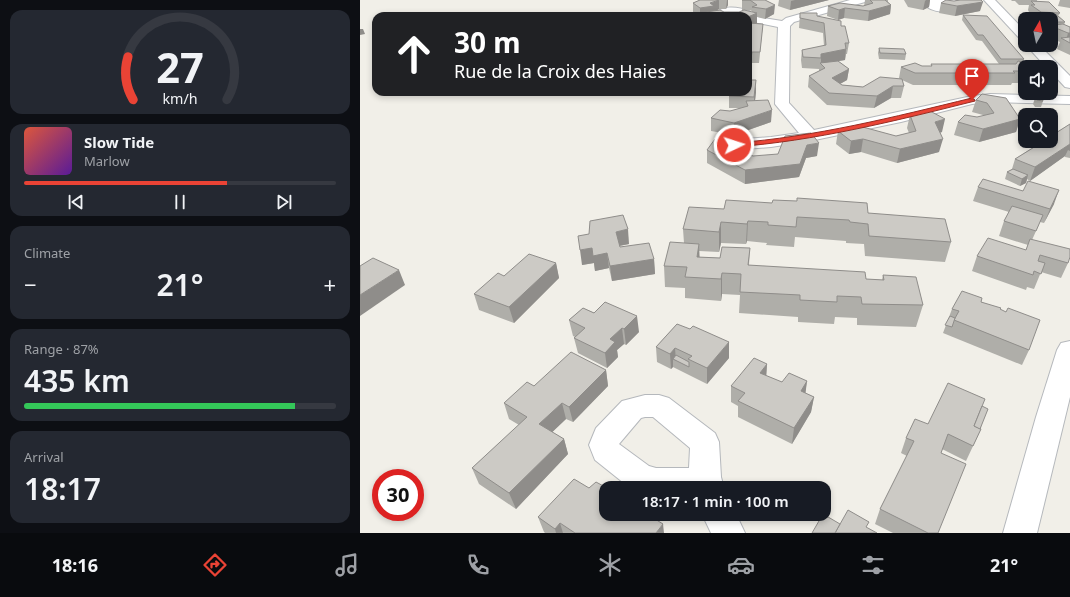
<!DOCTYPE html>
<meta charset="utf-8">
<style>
:root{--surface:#171b24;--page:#242831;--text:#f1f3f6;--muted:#9ea1a6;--line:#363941;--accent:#ea4335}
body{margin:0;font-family:"Noto Sans",sans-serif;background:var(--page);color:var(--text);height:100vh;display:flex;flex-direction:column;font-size:15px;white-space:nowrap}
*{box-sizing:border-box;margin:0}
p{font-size:13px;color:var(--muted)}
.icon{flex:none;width:22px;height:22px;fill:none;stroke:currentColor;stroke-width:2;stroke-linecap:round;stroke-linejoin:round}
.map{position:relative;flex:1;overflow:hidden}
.drawer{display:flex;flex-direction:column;gap:10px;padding:10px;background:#0d0f14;width:360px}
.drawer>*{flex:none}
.guide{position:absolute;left:12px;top:12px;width:380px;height:84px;border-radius:12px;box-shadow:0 2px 6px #0003;background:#202124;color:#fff;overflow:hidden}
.needle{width:26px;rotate:9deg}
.buttons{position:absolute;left:658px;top:12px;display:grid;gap:8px}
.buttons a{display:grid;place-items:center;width:40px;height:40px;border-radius:8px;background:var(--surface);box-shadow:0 2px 6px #0003;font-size:20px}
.speed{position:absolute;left:12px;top:469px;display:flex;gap:8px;font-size:20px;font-weight:700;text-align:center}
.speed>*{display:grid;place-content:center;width:52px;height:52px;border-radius:50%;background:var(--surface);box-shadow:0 2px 6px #0003;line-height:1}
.speed .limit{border:6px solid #d22;background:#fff;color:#111}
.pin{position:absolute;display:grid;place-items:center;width:34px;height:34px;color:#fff;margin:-41px -17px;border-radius:50% 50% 50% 0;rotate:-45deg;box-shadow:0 0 4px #0007}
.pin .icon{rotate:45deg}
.me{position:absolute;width:44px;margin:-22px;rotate:86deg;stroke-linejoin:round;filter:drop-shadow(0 0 3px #0008)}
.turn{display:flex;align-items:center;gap:14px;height:84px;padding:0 16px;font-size:18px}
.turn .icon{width:52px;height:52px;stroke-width:2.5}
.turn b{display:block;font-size:28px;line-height:34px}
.big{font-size:30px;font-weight:600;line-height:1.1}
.drawer .widget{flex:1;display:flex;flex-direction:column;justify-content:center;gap:6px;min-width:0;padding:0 14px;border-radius:12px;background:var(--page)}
.drawer .dial{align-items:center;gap:0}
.dial svg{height:104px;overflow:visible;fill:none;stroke:var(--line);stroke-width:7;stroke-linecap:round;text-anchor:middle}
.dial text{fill:var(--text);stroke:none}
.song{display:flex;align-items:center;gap:12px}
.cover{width:48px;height:48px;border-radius:6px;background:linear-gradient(135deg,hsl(10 70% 55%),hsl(270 70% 35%))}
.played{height:4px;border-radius:2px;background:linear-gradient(90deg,var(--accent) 65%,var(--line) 65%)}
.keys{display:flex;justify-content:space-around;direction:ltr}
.heat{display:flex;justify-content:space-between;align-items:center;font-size:22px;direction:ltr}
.charge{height:6px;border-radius:3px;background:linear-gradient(90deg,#34c759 87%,var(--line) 0)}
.trip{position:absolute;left:239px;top:481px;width:232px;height:40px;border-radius:12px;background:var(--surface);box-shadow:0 2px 6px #0003;font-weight:600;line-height:40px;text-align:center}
.menu{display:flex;height:64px;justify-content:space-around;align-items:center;background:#090b0e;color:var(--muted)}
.menu .icon{width:28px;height:28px}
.menu .on{color:var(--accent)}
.menu b{font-size:18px;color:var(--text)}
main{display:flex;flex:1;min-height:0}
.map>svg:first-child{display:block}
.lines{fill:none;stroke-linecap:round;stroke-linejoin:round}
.minor-casing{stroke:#b5b8bc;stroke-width:2}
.minor{fill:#fff;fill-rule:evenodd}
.wall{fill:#afaea9}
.shaded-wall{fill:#8f8d8a}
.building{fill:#cccac5;stroke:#8f8d8a}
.route{fill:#ea4335;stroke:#982c22}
</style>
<main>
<section class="drawer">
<div class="widget dial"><svg viewBox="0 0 100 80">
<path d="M14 69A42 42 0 1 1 86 69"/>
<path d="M14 69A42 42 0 0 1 10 36" stroke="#ea4335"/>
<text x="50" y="56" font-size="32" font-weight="700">27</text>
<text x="50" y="72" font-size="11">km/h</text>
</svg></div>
<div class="widget">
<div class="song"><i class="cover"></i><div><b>Slow Tide</b><p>Marlow</p></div></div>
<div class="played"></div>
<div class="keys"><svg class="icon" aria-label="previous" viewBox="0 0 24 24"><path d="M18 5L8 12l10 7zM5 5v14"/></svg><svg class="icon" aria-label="pause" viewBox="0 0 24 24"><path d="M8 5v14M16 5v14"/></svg><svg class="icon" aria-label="next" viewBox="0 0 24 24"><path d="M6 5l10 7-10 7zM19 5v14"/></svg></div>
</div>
<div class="widget"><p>Climate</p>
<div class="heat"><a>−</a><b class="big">21°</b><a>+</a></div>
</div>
<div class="widget"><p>Range · 87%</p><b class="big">435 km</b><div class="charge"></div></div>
<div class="widget"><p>Arrival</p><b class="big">18:17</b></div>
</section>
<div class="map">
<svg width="710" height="533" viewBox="0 0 710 533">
<rect width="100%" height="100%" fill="#f1efe8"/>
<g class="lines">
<defs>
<g id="minor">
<path d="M490,0H506L505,2L434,22L430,26L429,103L454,130L612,96L630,94L710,96V104L630,102L612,104L541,122L450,141L411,147L361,151L355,150L353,146L355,142L361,141L411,137L439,133L415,104L418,27L388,21V16L372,14L366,16H355C360,4 379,7 389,11L392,16L422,21L426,18Z"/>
<path d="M565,0H595L601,6C593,15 571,13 564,4ZM577,4L588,5H589Z"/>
<path d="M624,0H635L665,31V42L661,40Z"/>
<path d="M666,45H679L710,76V88L705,87L691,72V67H686Z"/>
<path d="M710,341V397L677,533H643L676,417L697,350L701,343Z"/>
<path d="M285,395H299L309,398L355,433L359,442L361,477L364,488H270L235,460L229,445L236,428L262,401ZM285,417H293L330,448L329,468H296L289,466L259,444L281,418Z"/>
<path d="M342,514H376L385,533H351Z"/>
</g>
</defs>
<use href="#minor" class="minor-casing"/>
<use href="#minor" class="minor"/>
</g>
<g class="wall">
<path d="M340,0H368V5L366,9H359L357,10L364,12H392V11L389,10H382V0H405L414,14L405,19L397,17V23L395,24H403L399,63H391L389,80L396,92L395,101L411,122L374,135L351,131V118L380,108H369V96L388,92V16H338L333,12V3Z"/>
<path d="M419,0H469L430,10L418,6Z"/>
<path d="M505,0H528V2L531,5L530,14L508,21L484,18L478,20L467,16L468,6H504Z"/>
<path d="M544,0H570L569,7L563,10L548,7Z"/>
<path d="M596,0H621L620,11L595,16L579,13L581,3L597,1Z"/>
<path d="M651,0H677V1L700,13L698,16L705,22L704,25L710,27V55L697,49L700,42L691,38V19H674L668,14L669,12L668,10L669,5H659L655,1H652Z"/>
<path d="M700,0H710V8L698,6Z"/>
<path d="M440,13L457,16L481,26L489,43L487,54H486L485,60L478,61L489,69L487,80L480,84L482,85L503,87L540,79L539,78L541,67L571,66V64H639L622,41L616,40L602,20L603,15L664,59L663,62L678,65L677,67H665V83H652L651,85H553L542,80L544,86L541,98H531L514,108L467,105L448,87L449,76L459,71V69L442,68L441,60L442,50L464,46L463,33L439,28Z"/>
<path d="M519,48L546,54L545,60L519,59L518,53Z"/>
<path d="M622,94L660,119L656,132L619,142L594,135L598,122L624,116L623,115L612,112L616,100Z"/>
<path d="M675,98L683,101L681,107H675L673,104Z"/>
<path d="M550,115L582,132L580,133L579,152L537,163L501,152L489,154L476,144L478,131L536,136L549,133L547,128Z"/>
<path d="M710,124V158L705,157V156L670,181L667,179L666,183L660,186L645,179L647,172L652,169L655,159Z"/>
<path d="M347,150H379L393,156H457L446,158L439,177L385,184L347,163Z"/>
<path d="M618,187L694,204L684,223L680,222L672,240L708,263L701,278L681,272L674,289L667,287L666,290L612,271L617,256L666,250L668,245L639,236L644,221L649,212L613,201Z"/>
<path d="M364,209L508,213L591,242L585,262L505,256L504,244L486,243V241L435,237L434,247L406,245L407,243L387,241L386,244L361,243L359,252L339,251V257L360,258L390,248L389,265L506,279L522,280L523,275L563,305L556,327L497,325V318L475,317L474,324L438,322V317L379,313L380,295L362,294L361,301L325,298V288L305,287L304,266L324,243L323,229Z"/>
<path d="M229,234L269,244L260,246V247L294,259L295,274L252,281L249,268L235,271L234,263L222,265Z"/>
<path d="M196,263L199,278L154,323L119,310L114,294L144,276Z"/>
<path d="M621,302L640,309L669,350L662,365L583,333L592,309Z"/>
<path d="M223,308L279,332L266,345L264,344L257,350L258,357L247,368L218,353L214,338L215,337L213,336L209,320Z"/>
<path d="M317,324L369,358L347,384L313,367L311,369L297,362L296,347Z"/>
<path d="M407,364L406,376L422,382L447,381L445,393L454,397L451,412L432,444L378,417V406L371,402V386Z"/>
<path d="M246,370L248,386L213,422L206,419L192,432L204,439L208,454L156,509L119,484L112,468L159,425L149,419L144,403L174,386Z"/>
<path d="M622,406L621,429L606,461L582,449L581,453L578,533H533L515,524L520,509L547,456L541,453L546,438L568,424Z"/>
<path d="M229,488L304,533H185L184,532L178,517Z"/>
</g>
<g class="shaded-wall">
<path d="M359,0V9L354,12H346V16H340V8Z"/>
<path d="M367,0H368V5L366,9Z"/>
<path d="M435,0H469L430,10L431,1Z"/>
<path d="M566,0H570L569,7L563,10L565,1Z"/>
<path d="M623,2L620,11L595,16L597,6Z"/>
<path d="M415,5L414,14L405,19L406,9Z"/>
<path d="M531,5L530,14L508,21L509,11Z"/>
<path d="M485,8L484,18L478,20L479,10Z"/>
<path d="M397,13V23L388,27V17Z"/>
<path d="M0,29H3L5,34L0,35Z"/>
<path d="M708,33H710V43L706,41Z"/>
<path d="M486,49L485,60L461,64V54Z"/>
<path d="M392,52L391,63L388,86V78Z"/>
<path d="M489,69L487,80L471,89L472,78Z"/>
<path d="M396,80V92L394,109V97Z"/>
<path d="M533,86L531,98L514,108L517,96Z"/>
<path d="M412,110L411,122L374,135V123Z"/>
<path d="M585,119L582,132L572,134L575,122Z"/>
<path d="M660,119L656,132L619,142L623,129Z"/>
<path d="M503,139L501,152L489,154L491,141Z"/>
<path d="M583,139L579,152L537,163L540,149Z"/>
<path d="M379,142V155L374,148Z"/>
<path d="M459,143L457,156L446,158L439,177L385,184V170L447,145Z"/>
<path d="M710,144V151L708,150L705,156L670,181L675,167Z"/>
<path d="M668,175L666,183L660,186L662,179Z"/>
<path d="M699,190L694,204L684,223L690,209Z"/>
<path d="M388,221L387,241L386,244L387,224Z"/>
<path d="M361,222V243L359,252V232Z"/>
<path d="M268,229L269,244L258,246L256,232Z"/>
<path d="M339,244L340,265L337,257Z"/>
<path d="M232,248L247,253L249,268L235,271L234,263L222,265L220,250Z"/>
<path d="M294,259L295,274L252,281L250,266Z"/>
<path d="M196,263L199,278L154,323L149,307Z"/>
<path d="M39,270L45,285L0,316V295Z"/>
<path d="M362,273V294L361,301V279Z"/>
<path d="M277,316L279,332L266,345L264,329Z"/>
<path d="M262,328L264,344L257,350L258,357L247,368L245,353L250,339Z"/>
<path d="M369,342V358L347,384V368Z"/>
<path d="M315,348L316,361L313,359V367L311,369L310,354Z"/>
<path d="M407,364L406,380L400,373Z"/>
<path d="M246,370L248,386L213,422L209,407Z"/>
<path d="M447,381L445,397L441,391Z"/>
<path d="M454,397L451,412L432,444L434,428Z"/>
<path d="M202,403L206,419L184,440L179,424Z"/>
<path d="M204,439L208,454L156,509L149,493Z"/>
<path d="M200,523L203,533H196L195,529Z"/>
<path d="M303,524L304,533H296Z"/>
</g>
<g class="building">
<path d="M340,0H359L350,3L354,6L340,8L333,3Z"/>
<path d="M382,0H405L415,5L406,9L392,7L397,5L390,0Z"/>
<path d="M510,0H525L531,5L509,11L485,8L479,10L468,6L480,3L503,6L513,3Z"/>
<path d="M586,0L594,1L600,0H621L623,2L597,6L581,3Z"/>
<path d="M671,1L689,2L700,13L681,12L671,5H675Z"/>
<path d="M360,10L364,12H379L384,10L397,13L388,17V16H352L346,12Z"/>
<path d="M440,13H457V16L481,21V26H485L489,43H485L486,49L461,54V58L443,57L442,50L466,45L464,23L440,18Z"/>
<path d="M603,15L627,16L664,59H641L623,35H618Z"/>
<path d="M679,15L698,16L705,22H691V19H683Z"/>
<path d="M388,23L403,24L400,52H392L388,78Z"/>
<path d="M703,24L710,27V33H708L691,26V25Z"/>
<path d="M710,37V43L701,38Z"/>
<path d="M519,48L544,49L546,54L520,53Z"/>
<path d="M478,61L489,69L472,78L482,85L503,87L520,77L542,79L544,86H533L517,96L469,93L449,76L465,68L460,63Z"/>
<path d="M658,61L678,65L677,67H665V71H653L655,73H555L541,67L555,63L562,66H572L571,64H656Z"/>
<path d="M388,80H396L394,97L369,96L370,92H388Z"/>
<path d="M622,94L646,98L660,119L623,129L598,122L605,115L617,117L634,113L627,103L616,100Z"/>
<path d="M675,98H682L683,101L677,100Z"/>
<path d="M408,100L412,110L374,123L351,118L360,110L370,111L388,106L386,101Z"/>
<path d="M570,111L585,119L575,122L583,139L540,149L503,139L491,141L478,131L499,126L536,136L556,131L550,115Z"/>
<path d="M710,124V144L675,167L655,159L684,141H691V136Z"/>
<path d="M451,133L459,143L447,145L440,164L385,170L347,150L355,139L379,142L374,148L393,156L418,154L425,136Z"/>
<path d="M653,169L668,175L662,179L647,172Z"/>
<path d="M623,179L663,191L668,181L699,190L690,209L618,187Z"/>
<path d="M437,198L507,203L508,213L585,219L591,242L509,236L508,224L490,222L489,220L437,217L436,227L408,225V222L388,221L387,224L361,222L359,232L323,229L329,207L364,209L366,200L412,203L413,200L437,201Z"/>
<path d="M652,206L683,215L676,231L644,221Z"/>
<path d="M263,215L268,229L256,232L260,247L289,243L294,259L250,266L247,253L233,256L232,248L220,250L218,236L229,234L230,221Z"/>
<path d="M628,238L666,250L670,239L710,249V257L708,263L680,255L678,261L685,263L681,274L674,271L673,275L617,256Z"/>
<path d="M310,242L339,244L337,257L360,258L362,247L390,248L388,265L505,272L506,279L524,280L523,275L556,277L563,305L502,304L501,297L477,296V302L440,300V295L380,292L381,274L362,273L361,279L325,277L327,267L304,266Z"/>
<path d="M169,254L196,263L149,307L114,294L138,273L144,276Z"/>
<path d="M13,258L39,270L0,295V266Z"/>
<path d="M602,291L622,298L621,302L641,308L640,309L646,312L648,308L680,320L669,350L594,320L599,311L592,309Z"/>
<path d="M245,302L277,316L264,329L262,328L250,339L255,342L245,353L214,338L225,328L209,320L223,308L234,313Z"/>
<path d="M590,316L595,318L592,327L585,325Z"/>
<path d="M317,324L330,329L333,326L369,342L347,368L328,359L332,356L315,348L310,354L296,347Z"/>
<path d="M211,352L246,370L209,407L202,403L179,424L204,439L149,493L112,468L167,417L144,403L167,382L174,386Z"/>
<path d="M316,355L329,362V367L313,359Z"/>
<path d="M394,358L407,364L400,373L422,382L429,373L447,381L441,391L454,397L434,428L378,401L385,393L371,386Z"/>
<path d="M588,383L625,399L614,426L621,429L613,446L588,434L581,453L606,464L578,533H568L520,509L554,441L546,438L555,419L568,424Z"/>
<path d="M622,406L628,409L620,429L614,426Z"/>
<path d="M214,479L229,488L236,482L247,488H246V514H287L303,524L296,533H215L200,523L195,529L178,517Z"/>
<path d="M488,510L509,522L506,527L517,533H475Z"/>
<path d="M463,514L480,524L475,533H452Z"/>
</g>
<path class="route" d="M612,98L615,100V101C535,121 455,141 374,147L370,145L374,143C455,137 534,117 612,98Z"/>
</svg>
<div class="buttons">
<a><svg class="needle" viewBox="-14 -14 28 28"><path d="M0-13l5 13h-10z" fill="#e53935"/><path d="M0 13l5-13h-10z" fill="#9ea1a6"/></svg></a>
<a><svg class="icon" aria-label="sound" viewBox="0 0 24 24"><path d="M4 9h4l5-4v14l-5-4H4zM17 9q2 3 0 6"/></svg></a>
<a><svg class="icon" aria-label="search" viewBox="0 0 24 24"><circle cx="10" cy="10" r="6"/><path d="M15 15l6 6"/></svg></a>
</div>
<div class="speed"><div class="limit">30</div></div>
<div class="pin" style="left:612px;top:100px;background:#d93025"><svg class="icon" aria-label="arrive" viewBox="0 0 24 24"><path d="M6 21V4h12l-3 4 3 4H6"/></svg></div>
<svg class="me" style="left:374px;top:145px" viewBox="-20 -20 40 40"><circle r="17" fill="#ea4335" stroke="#fff" stroke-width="3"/><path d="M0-11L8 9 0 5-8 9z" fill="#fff"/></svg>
<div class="trip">18:17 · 1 min · 100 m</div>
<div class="guide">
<div class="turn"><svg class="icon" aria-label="ahead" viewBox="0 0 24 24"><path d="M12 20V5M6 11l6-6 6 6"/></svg><div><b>30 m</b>Rue de la Croix des Haies</div></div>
</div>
</div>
</main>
<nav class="menu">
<b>18:16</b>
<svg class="icon on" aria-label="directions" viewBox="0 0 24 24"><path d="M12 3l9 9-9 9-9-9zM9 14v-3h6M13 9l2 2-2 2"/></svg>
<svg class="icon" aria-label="music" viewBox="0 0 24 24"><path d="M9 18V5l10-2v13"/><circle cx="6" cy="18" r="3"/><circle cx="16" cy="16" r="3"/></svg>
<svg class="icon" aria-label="phone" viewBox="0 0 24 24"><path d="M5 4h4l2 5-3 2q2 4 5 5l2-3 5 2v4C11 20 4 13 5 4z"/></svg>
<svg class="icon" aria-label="climate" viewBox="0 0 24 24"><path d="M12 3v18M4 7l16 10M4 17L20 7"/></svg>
<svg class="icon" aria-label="car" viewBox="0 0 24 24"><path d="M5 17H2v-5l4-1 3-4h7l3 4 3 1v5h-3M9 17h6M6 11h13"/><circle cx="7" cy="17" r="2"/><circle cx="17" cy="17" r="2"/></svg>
<svg class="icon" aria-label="filters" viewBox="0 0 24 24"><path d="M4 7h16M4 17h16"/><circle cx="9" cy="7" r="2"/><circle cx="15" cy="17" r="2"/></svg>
<b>21°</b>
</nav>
